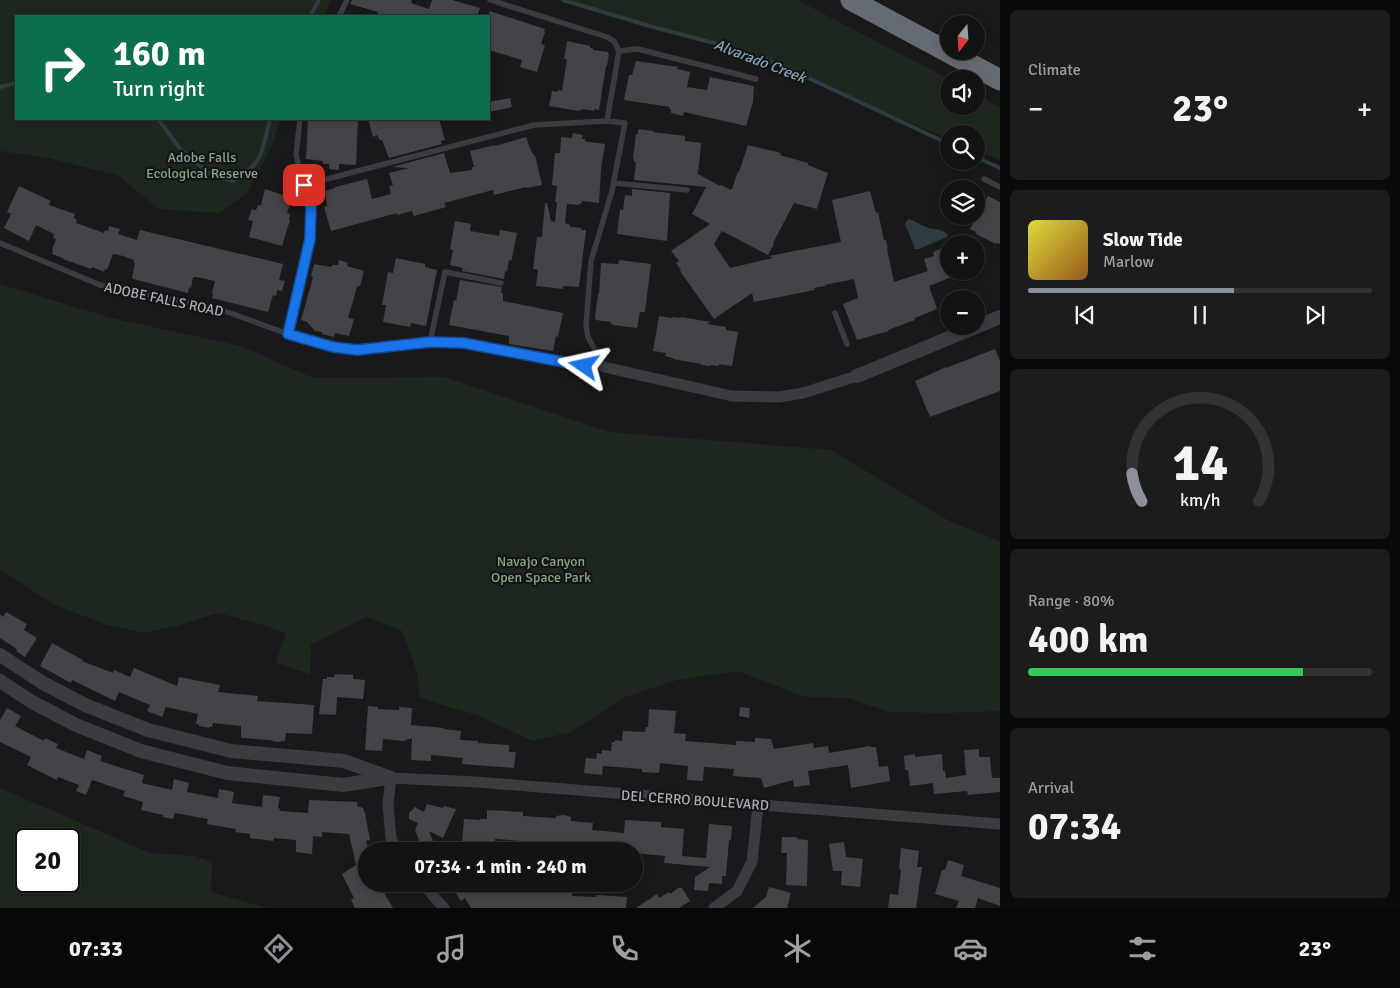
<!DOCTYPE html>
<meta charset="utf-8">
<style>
:root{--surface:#131314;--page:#1c1c1d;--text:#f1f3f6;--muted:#9d9ea0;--line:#323234;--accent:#8c9099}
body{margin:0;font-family:Signika,sans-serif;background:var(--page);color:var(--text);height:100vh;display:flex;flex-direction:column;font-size:19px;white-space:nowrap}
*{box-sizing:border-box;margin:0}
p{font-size:16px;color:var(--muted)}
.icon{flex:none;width:28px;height:28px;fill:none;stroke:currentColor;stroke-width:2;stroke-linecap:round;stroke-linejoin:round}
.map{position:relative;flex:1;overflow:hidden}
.side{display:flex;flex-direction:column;gap:10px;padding:10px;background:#0a0a0b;width:400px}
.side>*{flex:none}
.hud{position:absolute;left:15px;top:15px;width:475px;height:105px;border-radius:0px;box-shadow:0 2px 8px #0003,0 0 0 1px var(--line);background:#0b6e4f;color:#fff;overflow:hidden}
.needle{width:32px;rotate:197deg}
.fabs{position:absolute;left:940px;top:15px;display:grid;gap:10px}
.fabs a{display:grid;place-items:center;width:45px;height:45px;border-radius:50%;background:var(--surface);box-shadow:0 2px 8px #0003,0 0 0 1px var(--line);font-size:25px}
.speed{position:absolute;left:15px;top:828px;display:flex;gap:10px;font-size:25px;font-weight:700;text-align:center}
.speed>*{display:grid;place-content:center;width:65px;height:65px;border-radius:50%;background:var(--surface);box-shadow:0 2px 8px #0003,0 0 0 1px var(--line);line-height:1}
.speed .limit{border:2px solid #111;border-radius:8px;background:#fff;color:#111}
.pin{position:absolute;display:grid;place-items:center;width:42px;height:42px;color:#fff;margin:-21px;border-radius:10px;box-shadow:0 2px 8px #0006}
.me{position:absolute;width:55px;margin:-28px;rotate:281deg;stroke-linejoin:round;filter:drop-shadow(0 0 4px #0008)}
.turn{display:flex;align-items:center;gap:18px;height:105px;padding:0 15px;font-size:22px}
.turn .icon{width:65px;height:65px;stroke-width:2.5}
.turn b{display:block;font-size:35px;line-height:42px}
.big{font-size:38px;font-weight:700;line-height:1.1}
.side .widget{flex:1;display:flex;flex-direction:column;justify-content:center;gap:8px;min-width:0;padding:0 18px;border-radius:8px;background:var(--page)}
.side .dial{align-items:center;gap:0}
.dial svg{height:130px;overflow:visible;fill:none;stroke:var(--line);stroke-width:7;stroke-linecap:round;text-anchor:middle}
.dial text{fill:var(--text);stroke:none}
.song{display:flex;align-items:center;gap:15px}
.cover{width:60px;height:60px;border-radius:8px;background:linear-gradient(135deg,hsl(60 70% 55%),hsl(30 70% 35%))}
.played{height:5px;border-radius:2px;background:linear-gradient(90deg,var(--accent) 60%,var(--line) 60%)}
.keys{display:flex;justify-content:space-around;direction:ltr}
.heat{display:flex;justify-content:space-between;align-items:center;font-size:28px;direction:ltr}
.charge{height:8px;border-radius:4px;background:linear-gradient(90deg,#34c759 80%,var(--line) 0)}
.trip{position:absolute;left:358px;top:842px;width:285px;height:50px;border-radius:25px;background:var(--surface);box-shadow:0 2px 8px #0003,0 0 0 1px var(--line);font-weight:700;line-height:50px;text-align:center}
.menu{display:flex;height:80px;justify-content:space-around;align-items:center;background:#080808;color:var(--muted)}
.menu .icon{width:35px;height:35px}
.menu .active{color:var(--accent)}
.menu b{font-size:22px;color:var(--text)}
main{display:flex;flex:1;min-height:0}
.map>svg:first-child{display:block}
.green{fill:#1e271e;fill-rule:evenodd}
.water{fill:#2e3b40}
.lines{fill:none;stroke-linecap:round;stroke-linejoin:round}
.stream{stroke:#2e3b40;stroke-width:4}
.building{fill:#434448}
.service{stroke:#3a3c41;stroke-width:5.5}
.minor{stroke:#3a3c41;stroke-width:11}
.tertiary{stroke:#3a3c41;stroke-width:14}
.motorway{stroke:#656b72;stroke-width:21}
.route-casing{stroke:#114b97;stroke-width:12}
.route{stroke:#1a73e8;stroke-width:9}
.labels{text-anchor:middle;stroke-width:4.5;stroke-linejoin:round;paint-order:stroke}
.park-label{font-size:14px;fill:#85a781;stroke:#141416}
.street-label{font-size:14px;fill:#abb2bb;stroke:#141416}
.water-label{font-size:15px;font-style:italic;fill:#81a6b8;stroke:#141416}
</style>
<main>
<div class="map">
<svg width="1000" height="908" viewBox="0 0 1000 908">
<rect width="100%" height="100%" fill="#19191b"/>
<g class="green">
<path d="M0,0H331L324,16H16V119H281L271,148L247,193L220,213L158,209L119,176L49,158L0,151Z"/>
<path d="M564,0H797L949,79V106H976V94L1000,107V160L976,150V134H949V139L747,54Z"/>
<path d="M0,284L111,318L241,346L313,378L445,377L610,432L831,450L951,522L1000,541V711L946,713L890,712L848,698L806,697L737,671L677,680L625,697L571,732L533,741L477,715L432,702L420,698L417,672L402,631L366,617L311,645L310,674L276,663L286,633L254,622L218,613L176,626L143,633L104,624L53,604L0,569Z"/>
<path d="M0,788L150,853L195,856L212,862L211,892L268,908H0ZM26,839H69V881H26Z"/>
</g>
<path class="water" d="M909,219C915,221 922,226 929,228C936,230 941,228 948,235L947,237L919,249H915L905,224L907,220Z"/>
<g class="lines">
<g class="stream">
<path d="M563,0L653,27L725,46L785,67L949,144"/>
<path d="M310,16L319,0"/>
<path d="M0,87L16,83"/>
<path d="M158,119L181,150L211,175L233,181C264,164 262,150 270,119"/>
<path d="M976,157L1000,168"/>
</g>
</g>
<g class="building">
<path d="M352,0H412L411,3L429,9L432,0H452L480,8L477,16H377L378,12L350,4Z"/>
<path d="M489,11L545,29L544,32H545L541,44L545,45L537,72L520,67L522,60L489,50Z"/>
<path d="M567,41L590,46V48H593V50L608,52V54H609L607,66H606L599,110L594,109V111L583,109L582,110H580L579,111L549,106L552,91L558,92V90L562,91L567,59H564Z"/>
<path d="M636,61L678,67L677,69L690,72L687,87L707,90L710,77L754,86L753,102L746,126L684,112L683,116L671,113V109H669L670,107L624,100L629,75H632Z"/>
<path d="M510,98L512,107L489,112V102Z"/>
<path d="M308,119H358L356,165L339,164V170L329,169V164H323V161L306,159Z"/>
<path d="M368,119H439L445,140L441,141L442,144L389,158L382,140H380L377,135L373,137Z"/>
<path d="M638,129L653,131V132L685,136V141L701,143L698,174L720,186L721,185L731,190V189H732L738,171L739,172L748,145L781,153L780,155L808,163V165L828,173L817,209L794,203L773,243L774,244L768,255L722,231L714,244L730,268L773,258L769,256L841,242L832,200L870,191L876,213L878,212L884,240H886L888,249H887L894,282L928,271L924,259L934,256L933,252L943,248L945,251L946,250L949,258V278L929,286L937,309L915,318V320L888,330L889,331L857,340L843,304L858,298L854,279L825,285V286L814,288L815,290L754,302L752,293L714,319L680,271L681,270L676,263L679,261L671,251L710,224L692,214L706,187L634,180L636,162H634V159H633L636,134H638Z"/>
<path d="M573,133L583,135L582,139H585V141L588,142L605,144L601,169L599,203L582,201V204L580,203L579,205L567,204L565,223L570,225V227L582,228L581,230H586L579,287L563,286V289L536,286L538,270L533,269L537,237H542L545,203H547L551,221L555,222L557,202H555L557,186L552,185L555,153H560L561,137L572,138Z"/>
<path d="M526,137L532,153H533L534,156L535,155L542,185L527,188V187L518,189L494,195L493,190L444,203L446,207L414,216L412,211L397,215V213L331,231L324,207L327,206L325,191L335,188V187L367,179L372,199L391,194L389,186L393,185L389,173L409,168L392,167L444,153L450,173L472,170V167H474L470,151L495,145V146Z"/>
<path d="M19,186L51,201L49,205L75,214L74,218L77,220L76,223L104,233L105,230L108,231L109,226L120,229L118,234L137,240L140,230L283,264L279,280L285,281L282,291L277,290L276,296L273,295L268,312L212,298L213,294L212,293L215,281L196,277H193L191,288L189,287L188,293L133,279L132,278L135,263L133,262L134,260L123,256L113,254L107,270L105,269L104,272L92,267L91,269L63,259V258L52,254L53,250H52L56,239L53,238L54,234L36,225L29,241L4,228L11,214L7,212Z"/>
<path d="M265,189L292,198L287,213L290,214L289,220H290L282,246L249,237L253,221L248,220L252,209L256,210L258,205H261Z"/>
<path d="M632,189L670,193L667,241L617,234L620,209L623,210L625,195L632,196Z"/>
<path d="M988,196L1000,202V244L997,243L996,244L976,234V232L970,229Z"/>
<path d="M455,221L471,224L470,231L499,236L500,230L517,233L512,258L511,261L509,260L507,272L505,271L504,279L462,271L463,268L450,265L453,250L450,249Z"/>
<path d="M396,258L425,264V267L437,270L426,326L411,323L410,327L383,322L386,305H382L388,272L393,273Z"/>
<path d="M339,260L348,263L347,266L364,271L360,286H358L357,287L348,318L354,319L349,336L335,333L334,337L322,334V332L315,331L307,322L301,320L310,288L313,277L311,276L314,264L331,267L332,265H338Z"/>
<path d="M619,260L651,264L645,312H640L637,328L614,325L611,324V322L596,320L595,318L598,294H599L601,263L618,264Z"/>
<path d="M460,280L502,287L501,293H503V301L563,313L558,337L556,336L553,351L509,344V336L449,325L454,300L456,301Z"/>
<path d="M659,316L672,318L673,317L681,318V317L710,322L707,324L726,327V330L738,332L732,366L719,364V366L710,365V366L701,365V364L673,359V358L665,356L666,353L653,351Z"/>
<path d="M995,349L1000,361V391L930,417L915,381L946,367V368Z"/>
<path d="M6,612L27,624L24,630L37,638L25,657L16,651L17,649L0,638V614L3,617Z"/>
<path d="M52,643L83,660L82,661L113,673L114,670L130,677L134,668L177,686L179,677L220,685L218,692L258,696L257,701L314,705L312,734L286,733L285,741L277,742L270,740L241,738V726L213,723L212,727H209V728L199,726V724H196L198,714L166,707L162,717L147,711L150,705L119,692L115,701L72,680L71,683L40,666Z"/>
<path d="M335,674L353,675V679L365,680L363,699L337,697L336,715L319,714L323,679H327V677H334Z"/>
<path d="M368,706L378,707V709L399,710V707L412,708L411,725L444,728V729L461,731L460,740L478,741V743L509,745V752H516L514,768L462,764L463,758L431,755V761L411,760L412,738L403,741L383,739L382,751L365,750Z"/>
<path d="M740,707L750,708L749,718L739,716Z"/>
<path d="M7,708L21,716L15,726L44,741L45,738L58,744L56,748L84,759L87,750L102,756L100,761L144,775L142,783L172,790L174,779L189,783L187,792L218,798L219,789L234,792L232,803L262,807L263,795L280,797L278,808L280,809V811L308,813L309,800L357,802V806L363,808L365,813L370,840L366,841L369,851H366V884H376L378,887L380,886L393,908H355L351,900L354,898L342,874L356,865L349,834L322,832V837L313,836L312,854L296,852V840L274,838L273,841L250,838V834L235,832L236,829L207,824L208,819L175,813L173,819L163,817V815L141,810L143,802L123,796L125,791L92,780L86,795L76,791L79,785L58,777L57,780L27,765L31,757L0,742V720Z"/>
<path d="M649,709L676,711L674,733L686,734L685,741L736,745V741L755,742V738L771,739L774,749L813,743L814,748L828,746L829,753L870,746L871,747H876L879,767L888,766L890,781L851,788L848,765L808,771L810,785L794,787L793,780L764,788L761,778L733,776L734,769L704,767L703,781L687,780L688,766L660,763L659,773L642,772V769L603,766L602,775L584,773L586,758L596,759L597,753L602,754V750L611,751L612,742H615V740L622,741L623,731L645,732L646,727H648Z"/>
<path d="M979,749V757H990L992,778H1000V792L968,795L967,791L934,794L933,783L910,786L908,770H905L904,756L915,754V757L942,754L943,771H945L946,778L966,775L964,750Z"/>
<path d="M427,804L443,808L444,806L456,809L443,838L429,831L437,851H423L415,830L418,823L409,819V813L415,807L424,812Z"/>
<path d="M487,810L523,812V816L556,818V816L564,815L571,817V821L593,823L592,830L624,833L625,820L661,822V827L684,829L682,856L706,858L709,824L732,826L731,840H729L726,876H722V884L709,883L708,891L694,890L695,877L710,867L664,863L665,856L634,853V851H573V849L547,847V851H522L523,841L495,839V849L471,848V846L462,845L464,819L480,820V819H487Z"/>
<path d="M782,837H797V839L808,840L807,886L786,885L787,853H781Z"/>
<path d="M844,842L846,857L863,859L860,887L841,885L842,871H833L829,844Z"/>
<path d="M901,848L919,851L917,867H922L916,908H888L890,894L898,895L901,870L899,869Z"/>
<path d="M948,860L964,865L961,876L1000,888V906L978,898L975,908H956L959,901L935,894L942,870H945Z"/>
<path d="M450,884H492L493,886L572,891V896L596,897L597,895L627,897L626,908H471L465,898L461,901Z"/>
<path d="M769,887L791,893L787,908H753L766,897Z"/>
<path d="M678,888H682L690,901L679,908H636L657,894L659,898L669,892L670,894Z"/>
</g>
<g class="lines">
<g class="service">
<path d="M490,0L607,37L614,41L619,51L607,121L625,123L612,191L591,261L586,326L588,337L604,367"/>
<path d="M339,16L347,0"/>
<path d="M619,51L638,49L756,79"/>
<path d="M984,179L1000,187"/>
<path d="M614,183L687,190"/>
<path d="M304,185L534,125L607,121"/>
<path d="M0,243L100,285L219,309L288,334L333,347L357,350L430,342L464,343L584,366L604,367"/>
<path d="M835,313L847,344"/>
<path d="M288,334L310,239L311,208L296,155L300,119"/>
<path d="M430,342L445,272L501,283"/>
</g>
<g class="minor">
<path d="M604,367L732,396L779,397L803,393L857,376"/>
<path d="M397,851L391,838L388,804L391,778L476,782L1000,824"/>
<path d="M423,884L444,908"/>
<path d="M714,908L737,891L752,862L758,805"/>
</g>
<g class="tertiary">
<path d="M857,376L1000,317"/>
<path d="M0,655L43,683L85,705L148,730L231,751L344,761L391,778"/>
<path d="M0,681L32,702L76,725L141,751L227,773L343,785L388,778"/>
</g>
<path class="motorway" d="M851,0L1000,80"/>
</g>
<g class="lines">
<defs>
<path id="route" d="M304,185L311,208L310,239L288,334L333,347L357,350L430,342L464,343L584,366"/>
</defs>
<use href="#route" class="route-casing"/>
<use href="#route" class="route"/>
</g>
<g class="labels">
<g class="park-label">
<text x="202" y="162">Adobe Falls<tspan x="202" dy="16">Ecological Reserve</tspan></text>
<text x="541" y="566">Navajo Canyon<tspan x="541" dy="16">Open Space Park</tspan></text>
</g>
<g class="street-label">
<text transform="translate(164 299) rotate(12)" y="5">ADOBE FALLS ROAD</text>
<text transform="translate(695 800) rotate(4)" y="5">DEL CERRO BOULEVARD</text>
</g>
<g class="water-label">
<text transform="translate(760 61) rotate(21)" y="5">Alvarado Creek</text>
</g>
</g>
</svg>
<div class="fabs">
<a><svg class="needle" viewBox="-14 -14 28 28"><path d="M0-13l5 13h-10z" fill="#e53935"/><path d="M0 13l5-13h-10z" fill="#9d9ea0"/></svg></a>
<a><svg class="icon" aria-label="sound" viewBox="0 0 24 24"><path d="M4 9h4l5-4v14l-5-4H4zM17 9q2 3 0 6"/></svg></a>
<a><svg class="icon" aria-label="search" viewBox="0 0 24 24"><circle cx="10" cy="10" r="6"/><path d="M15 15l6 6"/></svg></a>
<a><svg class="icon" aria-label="layers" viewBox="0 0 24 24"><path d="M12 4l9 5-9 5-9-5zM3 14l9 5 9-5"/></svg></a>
<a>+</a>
<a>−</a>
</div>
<div class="speed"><div class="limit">20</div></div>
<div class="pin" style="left:304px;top:185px;background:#d93025"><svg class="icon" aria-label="arrive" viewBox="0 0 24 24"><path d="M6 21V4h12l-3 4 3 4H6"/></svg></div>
<svg class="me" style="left:584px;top:366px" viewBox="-20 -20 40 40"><path d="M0-17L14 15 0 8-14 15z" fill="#1a73e8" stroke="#fff" stroke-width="4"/></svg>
<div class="trip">07:34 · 1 min · 240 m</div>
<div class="hud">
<div class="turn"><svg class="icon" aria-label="right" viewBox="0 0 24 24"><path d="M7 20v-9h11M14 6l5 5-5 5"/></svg><div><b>160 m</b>Turn right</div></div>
</div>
</div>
<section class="side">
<div class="widget"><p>Climate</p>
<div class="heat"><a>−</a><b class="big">23°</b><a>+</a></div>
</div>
<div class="widget">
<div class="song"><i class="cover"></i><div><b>Slow Tide</b><p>Marlow</p></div></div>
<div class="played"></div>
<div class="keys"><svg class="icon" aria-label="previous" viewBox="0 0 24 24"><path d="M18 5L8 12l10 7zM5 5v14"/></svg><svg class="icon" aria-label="pause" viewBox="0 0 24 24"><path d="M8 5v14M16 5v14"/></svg><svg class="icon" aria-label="next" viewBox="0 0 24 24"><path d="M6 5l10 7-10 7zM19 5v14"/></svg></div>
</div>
<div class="widget dial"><svg viewBox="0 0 100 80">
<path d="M14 69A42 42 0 1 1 86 69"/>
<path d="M14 69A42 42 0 0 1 8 52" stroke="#8c9099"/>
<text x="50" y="56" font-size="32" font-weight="700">14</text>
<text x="50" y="72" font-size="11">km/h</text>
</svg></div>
<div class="widget"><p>Range · 80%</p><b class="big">400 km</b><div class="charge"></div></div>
<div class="widget"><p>Arrival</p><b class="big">07:34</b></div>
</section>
</main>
<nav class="menu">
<b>07:33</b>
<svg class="icon active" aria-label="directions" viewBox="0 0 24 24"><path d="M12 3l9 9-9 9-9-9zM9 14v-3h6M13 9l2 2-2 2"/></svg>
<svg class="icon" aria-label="music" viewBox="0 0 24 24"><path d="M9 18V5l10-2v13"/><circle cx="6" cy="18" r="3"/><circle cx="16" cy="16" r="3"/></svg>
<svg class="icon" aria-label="phone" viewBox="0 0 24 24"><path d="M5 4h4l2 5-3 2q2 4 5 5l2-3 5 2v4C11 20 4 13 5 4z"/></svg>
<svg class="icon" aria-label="climate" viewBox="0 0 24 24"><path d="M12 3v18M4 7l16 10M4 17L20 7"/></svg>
<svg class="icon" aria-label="car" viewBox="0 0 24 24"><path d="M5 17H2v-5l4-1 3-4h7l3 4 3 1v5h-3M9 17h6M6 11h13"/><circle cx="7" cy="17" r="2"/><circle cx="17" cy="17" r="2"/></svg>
<svg class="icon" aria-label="filters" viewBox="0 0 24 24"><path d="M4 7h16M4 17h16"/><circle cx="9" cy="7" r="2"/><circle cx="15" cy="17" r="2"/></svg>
<b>23°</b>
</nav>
